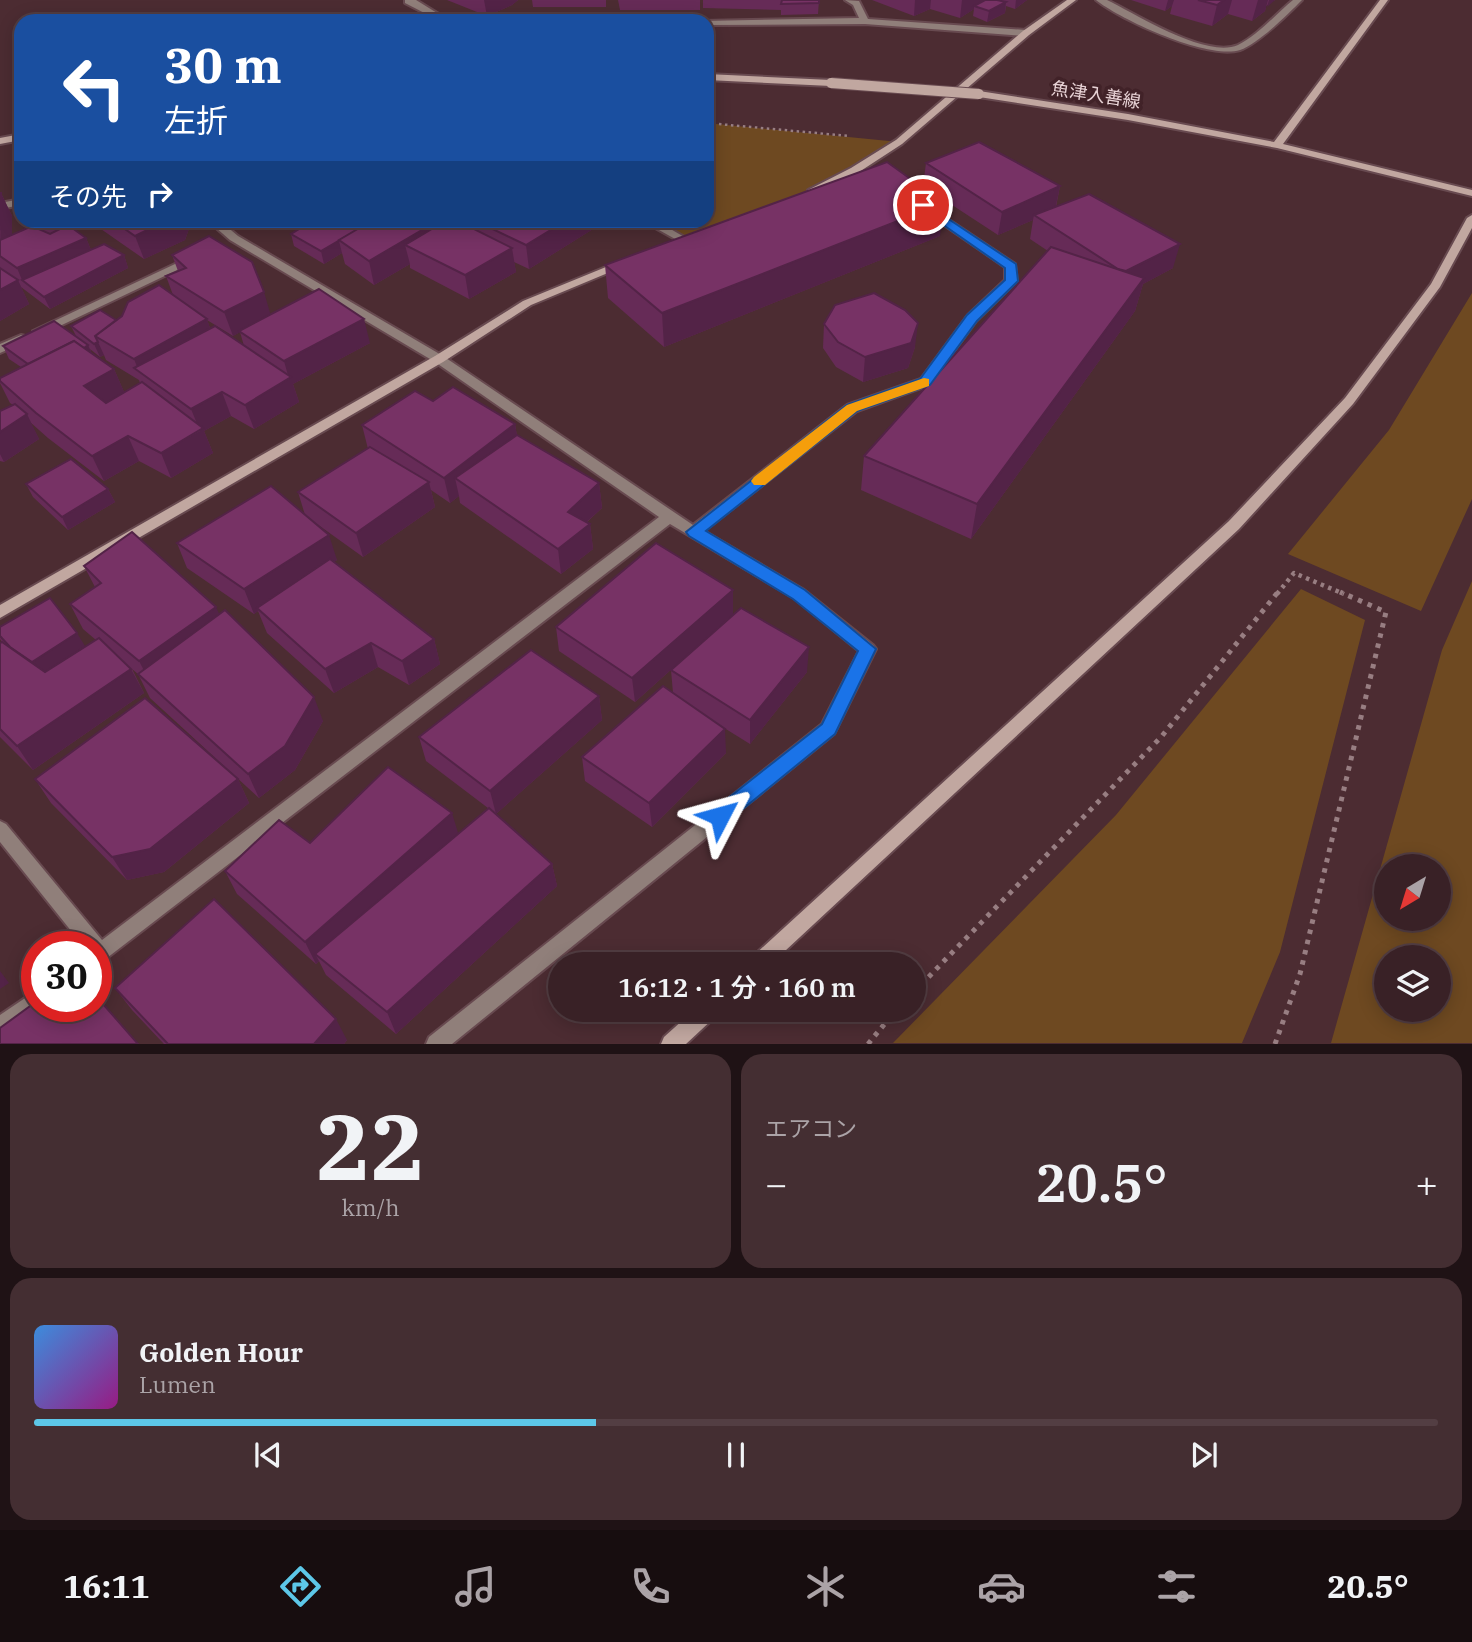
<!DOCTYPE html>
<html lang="ja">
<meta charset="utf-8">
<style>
:root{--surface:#392126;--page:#442e32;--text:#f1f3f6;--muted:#aba3a7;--line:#533e43;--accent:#5dc7e8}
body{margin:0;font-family:"IBM Plex Serif","Noto Sans JP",serif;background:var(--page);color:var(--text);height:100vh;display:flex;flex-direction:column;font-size:26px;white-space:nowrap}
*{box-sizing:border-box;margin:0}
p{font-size:23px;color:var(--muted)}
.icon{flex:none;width:38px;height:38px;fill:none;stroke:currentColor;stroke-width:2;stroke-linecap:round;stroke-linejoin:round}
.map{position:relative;height:1044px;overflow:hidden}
.sheet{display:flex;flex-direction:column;gap:10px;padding:10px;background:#1f1215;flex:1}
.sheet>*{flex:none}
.top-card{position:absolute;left:14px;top:14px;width:700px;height:214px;border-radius:21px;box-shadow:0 4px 18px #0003,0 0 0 2px var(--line);background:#1a4fa0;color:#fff;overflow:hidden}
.needle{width:46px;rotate:218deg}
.buttons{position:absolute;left:1374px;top:854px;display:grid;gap:14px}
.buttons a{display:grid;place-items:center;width:77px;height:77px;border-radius:50%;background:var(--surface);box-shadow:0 4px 18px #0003,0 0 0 2px var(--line);font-size:35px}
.speed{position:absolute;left:21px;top:931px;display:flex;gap:14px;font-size:35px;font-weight:700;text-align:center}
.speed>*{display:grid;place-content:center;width:91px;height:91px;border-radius:50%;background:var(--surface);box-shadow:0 4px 18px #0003,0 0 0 2px var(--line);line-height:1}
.speed .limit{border:10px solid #d22;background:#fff;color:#111}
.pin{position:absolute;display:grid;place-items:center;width:60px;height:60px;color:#fff;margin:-30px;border:4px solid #fff;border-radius:50%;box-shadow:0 2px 7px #0007}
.me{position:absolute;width:77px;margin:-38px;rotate:51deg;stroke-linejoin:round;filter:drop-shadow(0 0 5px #0008)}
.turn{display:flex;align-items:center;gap:24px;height:147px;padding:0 35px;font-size:32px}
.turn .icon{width:91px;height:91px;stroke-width:2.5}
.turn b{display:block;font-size:49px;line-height:60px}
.then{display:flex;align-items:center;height:66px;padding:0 35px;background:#0003;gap:14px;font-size:26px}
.big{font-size:52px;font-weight:600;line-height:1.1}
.sheet .card{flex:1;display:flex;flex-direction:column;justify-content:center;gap:10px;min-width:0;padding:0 24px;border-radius:21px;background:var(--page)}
.sheet .dial{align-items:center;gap:0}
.dial b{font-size:91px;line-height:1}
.song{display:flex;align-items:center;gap:21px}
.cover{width:84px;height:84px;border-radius:10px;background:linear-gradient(135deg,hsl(210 70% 55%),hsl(310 70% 35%))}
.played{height:7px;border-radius:4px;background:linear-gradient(90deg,var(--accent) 40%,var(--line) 40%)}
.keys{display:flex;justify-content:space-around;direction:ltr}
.heat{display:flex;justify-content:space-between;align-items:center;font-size:38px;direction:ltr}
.sheet .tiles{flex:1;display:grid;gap:10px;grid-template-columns:1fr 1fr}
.card:last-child{grid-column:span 2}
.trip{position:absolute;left:548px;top:952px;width:378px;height:70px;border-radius:35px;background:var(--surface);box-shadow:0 4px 18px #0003,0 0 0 2px var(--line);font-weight:600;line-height:70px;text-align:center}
.tab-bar{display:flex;height:112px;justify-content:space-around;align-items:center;background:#170d0f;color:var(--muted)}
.tab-bar .icon{width:49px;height:49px}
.tab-bar .on{color:var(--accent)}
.tab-bar b{font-size:32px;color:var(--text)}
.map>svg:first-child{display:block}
.green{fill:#6e4921;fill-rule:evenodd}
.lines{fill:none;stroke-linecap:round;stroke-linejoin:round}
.street-casing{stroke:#684a50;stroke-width:4}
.secondary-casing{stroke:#684a50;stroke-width:4}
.path-far2{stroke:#987e82;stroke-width:2.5;stroke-dasharray:2.5 3.5;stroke-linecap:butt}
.path-far1{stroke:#987e82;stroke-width:4.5;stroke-dasharray:3.5 4.5;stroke-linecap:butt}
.path{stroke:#987e82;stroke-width:5;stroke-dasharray:4.5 6;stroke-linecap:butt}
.street{fill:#907f7a;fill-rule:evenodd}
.secondary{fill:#c1a7a0;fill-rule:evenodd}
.secondary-bridge-casing{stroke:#684a50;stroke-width:12;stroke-linecap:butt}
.secondary-bridge{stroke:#c1a7a0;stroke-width:10}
.wall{fill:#662b57;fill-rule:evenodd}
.shaded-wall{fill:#532347}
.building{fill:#773265;stroke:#532347;stroke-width:2}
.route{fill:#1a73e8;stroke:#114b97;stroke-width:2}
.slow{fill:#f59e0b}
.labels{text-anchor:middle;stroke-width:7;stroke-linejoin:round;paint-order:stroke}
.far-street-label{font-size:18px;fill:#e8d3d6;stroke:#412228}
</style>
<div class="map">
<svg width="1472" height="1044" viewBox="0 0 1472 1044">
<rect width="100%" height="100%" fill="#4c2c32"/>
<g class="green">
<path d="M707,123L899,142L799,198L681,238L647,221L707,220Z"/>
<path d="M1472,293V499L1421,611L1288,554L1389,430Z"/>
<path d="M1472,581V1043H1331L1442,650ZM1386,866H1438V919H1386ZM1386,957H1438V1010H1386Z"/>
<path d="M1301,589L1365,620L1280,952L1242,1043H893L1116,815Z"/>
</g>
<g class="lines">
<defs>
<g id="street">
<path d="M405,0H416L450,21H440L405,3Z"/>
<path d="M845,0L859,1L868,19L1026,30L1030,33L1026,36L865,24L707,25V21H703L859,18L853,5Z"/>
<path d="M1096,0H1107C1136,14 1206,59 1238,45C1258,35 1276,14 1293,0H1302C1288,14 1258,44 1240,50C1208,60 1121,20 1096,0Z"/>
<path d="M21,199V205L0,209V203Z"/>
<path d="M928,206L1015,264L1017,281L976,321L929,385L857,411L704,531L804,590L873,645L876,649L834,734L452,1044H426L429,1037L822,724L859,651L794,598L670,524L103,961L96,964V947H84L0,842V821L6,824L102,940L659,517L435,362L230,240L207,220H219L238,236L443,356L693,525L847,405L921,379L968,315L1005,280V267L924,211L923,209Z"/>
<path d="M641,220H655L686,238L681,241L677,240Z"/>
<path d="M192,256L198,259L196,261L43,334H35L33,331Z"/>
<path d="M21,335L25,336L27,339L25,342L0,353V344Z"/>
<path d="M37,990V1006H43L0,1037V1015Z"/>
</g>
<g id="secondary">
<path d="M1067,0H1076L1029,35L902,144L859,172L816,194H808V190L851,168L896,140L1023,31Z"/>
<path d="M1380,0H1388L1283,144L1472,190V196L1277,148L1128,120L979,97L974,94L979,91L1128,114L1274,142Z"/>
<path d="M707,74L831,80L836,83L831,86L707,80Z"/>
<path d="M21,134V140L0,144V138Z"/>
<path d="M1472,215V228L1440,287L1353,404L1239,529L771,964H749L751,958L1229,521L1345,398L1431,284L1467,218Z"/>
<path d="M623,260L627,261V265L531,305L443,362L0,618V605L435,356L523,301Z"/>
<path d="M694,1010H718L715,1017L686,1044H661L664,1037Z"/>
</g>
</defs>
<use href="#street" class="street-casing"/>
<use href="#secondary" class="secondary-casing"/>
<path class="path-far2" d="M707,123L849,136"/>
<path class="path-far1" d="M1277,594L1294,573L1344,594"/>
<g class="path">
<path d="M914,992L1162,736L1278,592"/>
<path d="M868,1044L896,1010"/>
<path d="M1275,1044L1300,974L1386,612L1340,592"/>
</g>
<use href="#street" class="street"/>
<use href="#secondary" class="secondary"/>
<defs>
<path id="secondary-bridge" d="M831,83L979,94"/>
</defs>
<use href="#secondary-bridge" class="secondary-bridge-casing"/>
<use href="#secondary-bridge" class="secondary-bridge"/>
</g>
<g class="wall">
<path d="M447,0H518L512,5L487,16Z"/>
<path d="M532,0H606V7H533Z"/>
<path d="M618,0H700V10H620Z"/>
<path d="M703,0H819L818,14L781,15V10L703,8Z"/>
<path d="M872,0H1027L1015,9L1006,6L1005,13L987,22L973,16L974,9L960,18L930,9L914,16Z"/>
<path d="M1131,0H1275L1266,6L1265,11L1252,21L1228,14L1212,26L1170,14L1172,6L1165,11Z"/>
<path d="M926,163L1060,186L1056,207L1173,268L1143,284L1135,311L971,539L861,490L864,456L1048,251L1030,239L1033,220L998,235L923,186Z"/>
<path d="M0,193H1L12,216V235L30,226L27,220H79L80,227L74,230L86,238L91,250L124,255L128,268L50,309L21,287L29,304L0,321Z"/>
<path d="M88,220H188L190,226L185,240L144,259Z"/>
<path d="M314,220H592L593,229L529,269L514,262L516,272L469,299L410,268V264L374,285L345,264L342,253L324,264L294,246L291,234Z"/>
<path d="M940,236L664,347L608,298L605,265Z"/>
<path d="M172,255L271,315L370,343L293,384L299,402L254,429L231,416L204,431L213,453L171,478L139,461L104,481L48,438L30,422L39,439L4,462L0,461V411L13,405L10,403L0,383V378L21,367L9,359L3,346L76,336L71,326L116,320L173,295L166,276L178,271ZM207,320L233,336L240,332L244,346L210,328ZM90,349L100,357L104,355L106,360L139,380L140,383L124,392L114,369L92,354Z"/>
<path d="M824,324L915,347L908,368L863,382L836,367L823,348Z"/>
<path d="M433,401L515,424L517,436L599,483L602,508L587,522L590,524L593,549L561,574L460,503L459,496L450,503L431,490L435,507L363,557L317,524L337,560L334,562L434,639L440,664L409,685L378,667L334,693L267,633L258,611L254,614L187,568L177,543L305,515L298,492L368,449L362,425Z"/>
<path d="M26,484L108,489L115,502L68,530L33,497Z"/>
<path d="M84,566L219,614L323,721L295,770L259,798L150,698L138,674L132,669L144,693L33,770L0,737V643L2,642L0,639V627L85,646L45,672L96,640L83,629L70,604L95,587Z"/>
<path d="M733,590V614L635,702L559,651L556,627Z"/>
<path d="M671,670L807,672L750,744L721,726L726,753L652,827L585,781L582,757L673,693Z"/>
<path d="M599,696L602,720L496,814L552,864L557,886L396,1034L326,975L319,961L316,964L237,894L225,871L310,843L458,834L488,808L426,761L419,737Z"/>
<path d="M35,779H238L249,803L164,872L127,880L51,803Z"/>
<path d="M115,988L347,1040L344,1044H164L132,1010Z"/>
</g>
<g class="shaded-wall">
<path d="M484,0H518L512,5L487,16Z"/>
<path d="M915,0H931L930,9L914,16Z"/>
<path d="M962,0H985L974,6V9L960,18Z"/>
<path d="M1016,0H1027L1015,9Z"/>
<path d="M1168,0H1174L1172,6L1165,11Z"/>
<path d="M1224,0H1232L1228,14L1212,26L1217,5Z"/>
<path d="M1258,0H1268L1265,11L1252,21Z"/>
<path d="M1269,0H1275L1267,7Z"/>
<path d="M1006,2L1005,13L987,22L989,11Z"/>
<path d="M1060,186L1055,210L1034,215L1033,220L998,235L1002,212Z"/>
<path d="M1,193L12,216V252L0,256Z"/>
<path d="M944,203L940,236L664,347L662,313Z"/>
<path d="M64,220H79L80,227L63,236L58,224Z"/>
<path d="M168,220H188L190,226L185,240L144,259L135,236Z"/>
<path d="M355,220H400L358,230Z"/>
<path d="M439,220H445L449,241L405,245L410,264L374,285L369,261Z"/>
<path d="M567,220H592L593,229L529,269L526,245Z"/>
<path d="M86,238L96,262L22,280L17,268Z"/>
<path d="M339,241L342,253L324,264L321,251Z"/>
<path d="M1180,244L1173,268L1143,284L1135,311L971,539L977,504L1124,273Z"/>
<path d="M512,248L516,272L469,299L465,275Z"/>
<path d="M124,255L128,268L50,309L44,297Z"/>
<path d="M18,280L29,304L0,321V290Z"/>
<path d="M264,292L271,316L233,336L224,312Z"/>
<path d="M207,319L215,343L139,372L134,359Z"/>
<path d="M364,319L370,343L293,384L299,402L254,429L245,405L289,379L284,361Z"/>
<path d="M918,323L915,347L908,368L863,382L865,357Z"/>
<path d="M98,342L104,355L100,357L94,344Z"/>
<path d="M88,345L94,358L39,373Z"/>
<path d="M114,369L125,394L95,411L84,386Z"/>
<path d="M222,392L231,416L204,431L213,453L171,478L161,453L200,431L191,409Z"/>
<path d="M27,414L39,439L4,462L0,454V432Z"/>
<path d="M515,424L519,448L455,478L459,496L450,503L444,478Z"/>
<path d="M128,436L139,461L104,481L92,456Z"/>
<path d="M429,482L435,507L363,557L356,533Z"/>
<path d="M599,483L602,508L571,536L568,512Z"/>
<path d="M108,489L115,502L68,530L62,517Z"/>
<path d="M590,524L593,549L561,574L558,549Z"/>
<path d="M329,535L337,560L259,610L257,608L258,611L254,614L244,589Z"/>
<path d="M733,590V614L635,702L632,678Z"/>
<path d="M216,607L227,631L152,686L139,661Z"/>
<path d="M77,633L85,646L35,678L27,666Z"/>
<path d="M434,639L440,664L409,685L402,661Z"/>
<path d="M371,643L378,667L334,693L325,669Z"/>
<path d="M809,647L807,672L750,744V720Z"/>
<path d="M131,669L144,693L33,770L17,746Z"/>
<path d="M599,696L602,720L496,814L490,791Z"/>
<path d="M314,697L323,721L295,770L259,798L248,774Z"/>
<path d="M725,729L726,753L652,827L649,803Z"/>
<path d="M238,779L249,803L164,872L127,880L112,857Z"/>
<path d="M452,813L459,836L315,954L319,961L316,964L305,942Z"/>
<path d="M552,864L557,886L396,1034L387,1012Z"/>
<path d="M0,971L9,983L0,989Z"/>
<path d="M336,1019L347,1040L344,1044H314Z"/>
</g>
<g class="building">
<path d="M782,0H819V3L781,4Z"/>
<path d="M985,0H997L1006,2L989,11L974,6Z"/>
<path d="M1198,0H1224L1217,5Z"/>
<path d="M979,142L1060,186L1002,212L926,163Z"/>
<path d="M887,162L944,203L662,313L605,265Z"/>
<path d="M0,193H1V228L0,229Z"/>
<path d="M1089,194L1180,244L1126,271L1118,269L1034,215Z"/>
<path d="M32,220H64L58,224Z"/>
<path d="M112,220H168L135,236Z"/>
<path d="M314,220H339L357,230L321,251L291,234Z"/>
<path d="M373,220H439L369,261L339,240Z"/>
<path d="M447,220H456L512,248L465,275L405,245Z"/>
<path d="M484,220H567L526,245L480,223Z"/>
<path d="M68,225L86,238L17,268L0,256V240L32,226L50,234Z"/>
<path d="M209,236L252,262L264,292L224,312L166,276L186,268L172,255Z"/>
<path d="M104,244L124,255L44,297L22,280Z"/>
<path d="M1051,247L1144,278L977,504L864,456Z"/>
<path d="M0,268L18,280L0,290Z"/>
<path d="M159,285L207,319L134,359L95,336L122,316L128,302Z"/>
<path d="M319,289L364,319L284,361L239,331Z"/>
<path d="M874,293L905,310L918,323L911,343L865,357L838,342L824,324L835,305Z"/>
<path d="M100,310L116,320L95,336L98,342L94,344L71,326Z"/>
<path d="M54,321L88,345L84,348L74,341L28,364L3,346Z"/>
<path d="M215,326L291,377L245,405L222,392L191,409L134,368Z"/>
<path d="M74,341L114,369L84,386L106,403L142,382L203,428L161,453L128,436L92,456L36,413L0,381V378Z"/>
<path d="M453,387L515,424L444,478L362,425L415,391L433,401Z"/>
<path d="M15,404L27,414L0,432V411Z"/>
<path d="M517,435L599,483L568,512L590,524L558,549L455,478Z"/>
<path d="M370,447L429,482L356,533L298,492Z"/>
<path d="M71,459L108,489L62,517L26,484Z"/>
<path d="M271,486L329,535L244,589L177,543Z"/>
<path d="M132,532L216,607L139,661L70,604L101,583L84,566Z"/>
<path d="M656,543L733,590L632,678L556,627Z"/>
<path d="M330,559L434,639L402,661L371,643L325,669L257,608Z"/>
<path d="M50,598L77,633L32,662L10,647L0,636V627Z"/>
<path d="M741,608L809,647L750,720L671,670Z"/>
<path d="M225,610L314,697L285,746L248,774L138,674Z"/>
<path d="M99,638L131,669L17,746L0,729V643L2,642L45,672Z"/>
<path d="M531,650L599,696L490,791L419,737Z"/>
<path d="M663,686L725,729L649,803L582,757Z"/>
<path d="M145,698L238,779L150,849L112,857L35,779Z"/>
<path d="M388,767L452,813L305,942L225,871L279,820L310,843Z"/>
<path d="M489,808L552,864L387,1012L315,954Z"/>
<path d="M214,899L336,1019L314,1044H168L115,988Z"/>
<path d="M96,996L138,1044H0V1028L37,1001V1006H96Z"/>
</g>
<path class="route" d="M923,202L1016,264L1018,281L977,321L930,385L857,411L706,531L805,590L876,649L835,734L727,822L720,825L713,822L710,816L713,810L822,724L858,651L793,599L689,536L686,532L847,405L920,379L967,315L1005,280V268L919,208L917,205Z"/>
<path class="slow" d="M924,378L929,379V386L857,411L765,485H754L751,481L754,477L847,405Z"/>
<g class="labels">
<g class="far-street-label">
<text transform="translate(1096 95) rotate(9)" y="6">魚津入善線</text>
</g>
</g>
</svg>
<div class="buttons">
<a><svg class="needle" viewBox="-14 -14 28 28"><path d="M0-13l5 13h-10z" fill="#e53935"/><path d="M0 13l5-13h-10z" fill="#aba3a7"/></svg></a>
<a><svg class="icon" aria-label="layers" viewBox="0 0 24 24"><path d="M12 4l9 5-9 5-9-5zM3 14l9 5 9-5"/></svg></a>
</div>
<div class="speed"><div class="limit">30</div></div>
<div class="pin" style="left:923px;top:205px;background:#d93025"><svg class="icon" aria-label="arrive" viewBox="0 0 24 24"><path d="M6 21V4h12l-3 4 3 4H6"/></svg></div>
<svg class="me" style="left:720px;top:816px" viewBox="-20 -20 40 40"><path d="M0-17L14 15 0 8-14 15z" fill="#1a73e8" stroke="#fff" stroke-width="4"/></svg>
<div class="trip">16:12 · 1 分 · 160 m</div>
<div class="top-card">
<div class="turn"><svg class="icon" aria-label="left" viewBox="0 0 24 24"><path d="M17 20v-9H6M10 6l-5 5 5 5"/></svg><div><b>30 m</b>左折</div></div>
<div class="then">その先<svg class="icon" aria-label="right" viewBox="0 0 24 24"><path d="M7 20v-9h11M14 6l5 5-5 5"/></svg></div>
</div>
</div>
<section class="sheet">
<div class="tiles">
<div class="card dial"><b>22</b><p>km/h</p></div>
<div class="card"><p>エアコン</p>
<div class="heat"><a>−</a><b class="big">20.5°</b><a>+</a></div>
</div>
<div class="card">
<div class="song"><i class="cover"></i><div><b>Golden Hour</b><p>Lumen</p></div></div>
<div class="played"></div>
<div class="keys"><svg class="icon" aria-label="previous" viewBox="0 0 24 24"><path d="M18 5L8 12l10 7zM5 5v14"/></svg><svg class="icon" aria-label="pause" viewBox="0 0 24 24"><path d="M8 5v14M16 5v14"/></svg><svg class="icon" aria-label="next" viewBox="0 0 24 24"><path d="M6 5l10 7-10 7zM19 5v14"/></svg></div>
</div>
</div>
</section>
<nav class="tab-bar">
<b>16:11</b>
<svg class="icon on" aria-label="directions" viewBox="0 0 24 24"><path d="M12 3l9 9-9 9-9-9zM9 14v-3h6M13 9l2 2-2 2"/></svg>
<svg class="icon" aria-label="music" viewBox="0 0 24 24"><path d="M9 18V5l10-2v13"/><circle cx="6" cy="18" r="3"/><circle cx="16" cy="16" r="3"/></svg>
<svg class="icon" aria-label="phone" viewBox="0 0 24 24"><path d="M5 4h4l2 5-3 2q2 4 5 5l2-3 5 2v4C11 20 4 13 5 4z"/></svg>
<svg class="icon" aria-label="climate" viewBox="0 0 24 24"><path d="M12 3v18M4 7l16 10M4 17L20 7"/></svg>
<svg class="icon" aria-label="car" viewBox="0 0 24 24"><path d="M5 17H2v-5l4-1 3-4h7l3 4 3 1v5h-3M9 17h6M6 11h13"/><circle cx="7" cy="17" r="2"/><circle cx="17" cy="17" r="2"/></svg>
<svg class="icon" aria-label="filters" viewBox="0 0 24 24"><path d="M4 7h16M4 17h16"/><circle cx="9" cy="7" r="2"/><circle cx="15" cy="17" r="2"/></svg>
<b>20.5°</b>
</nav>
